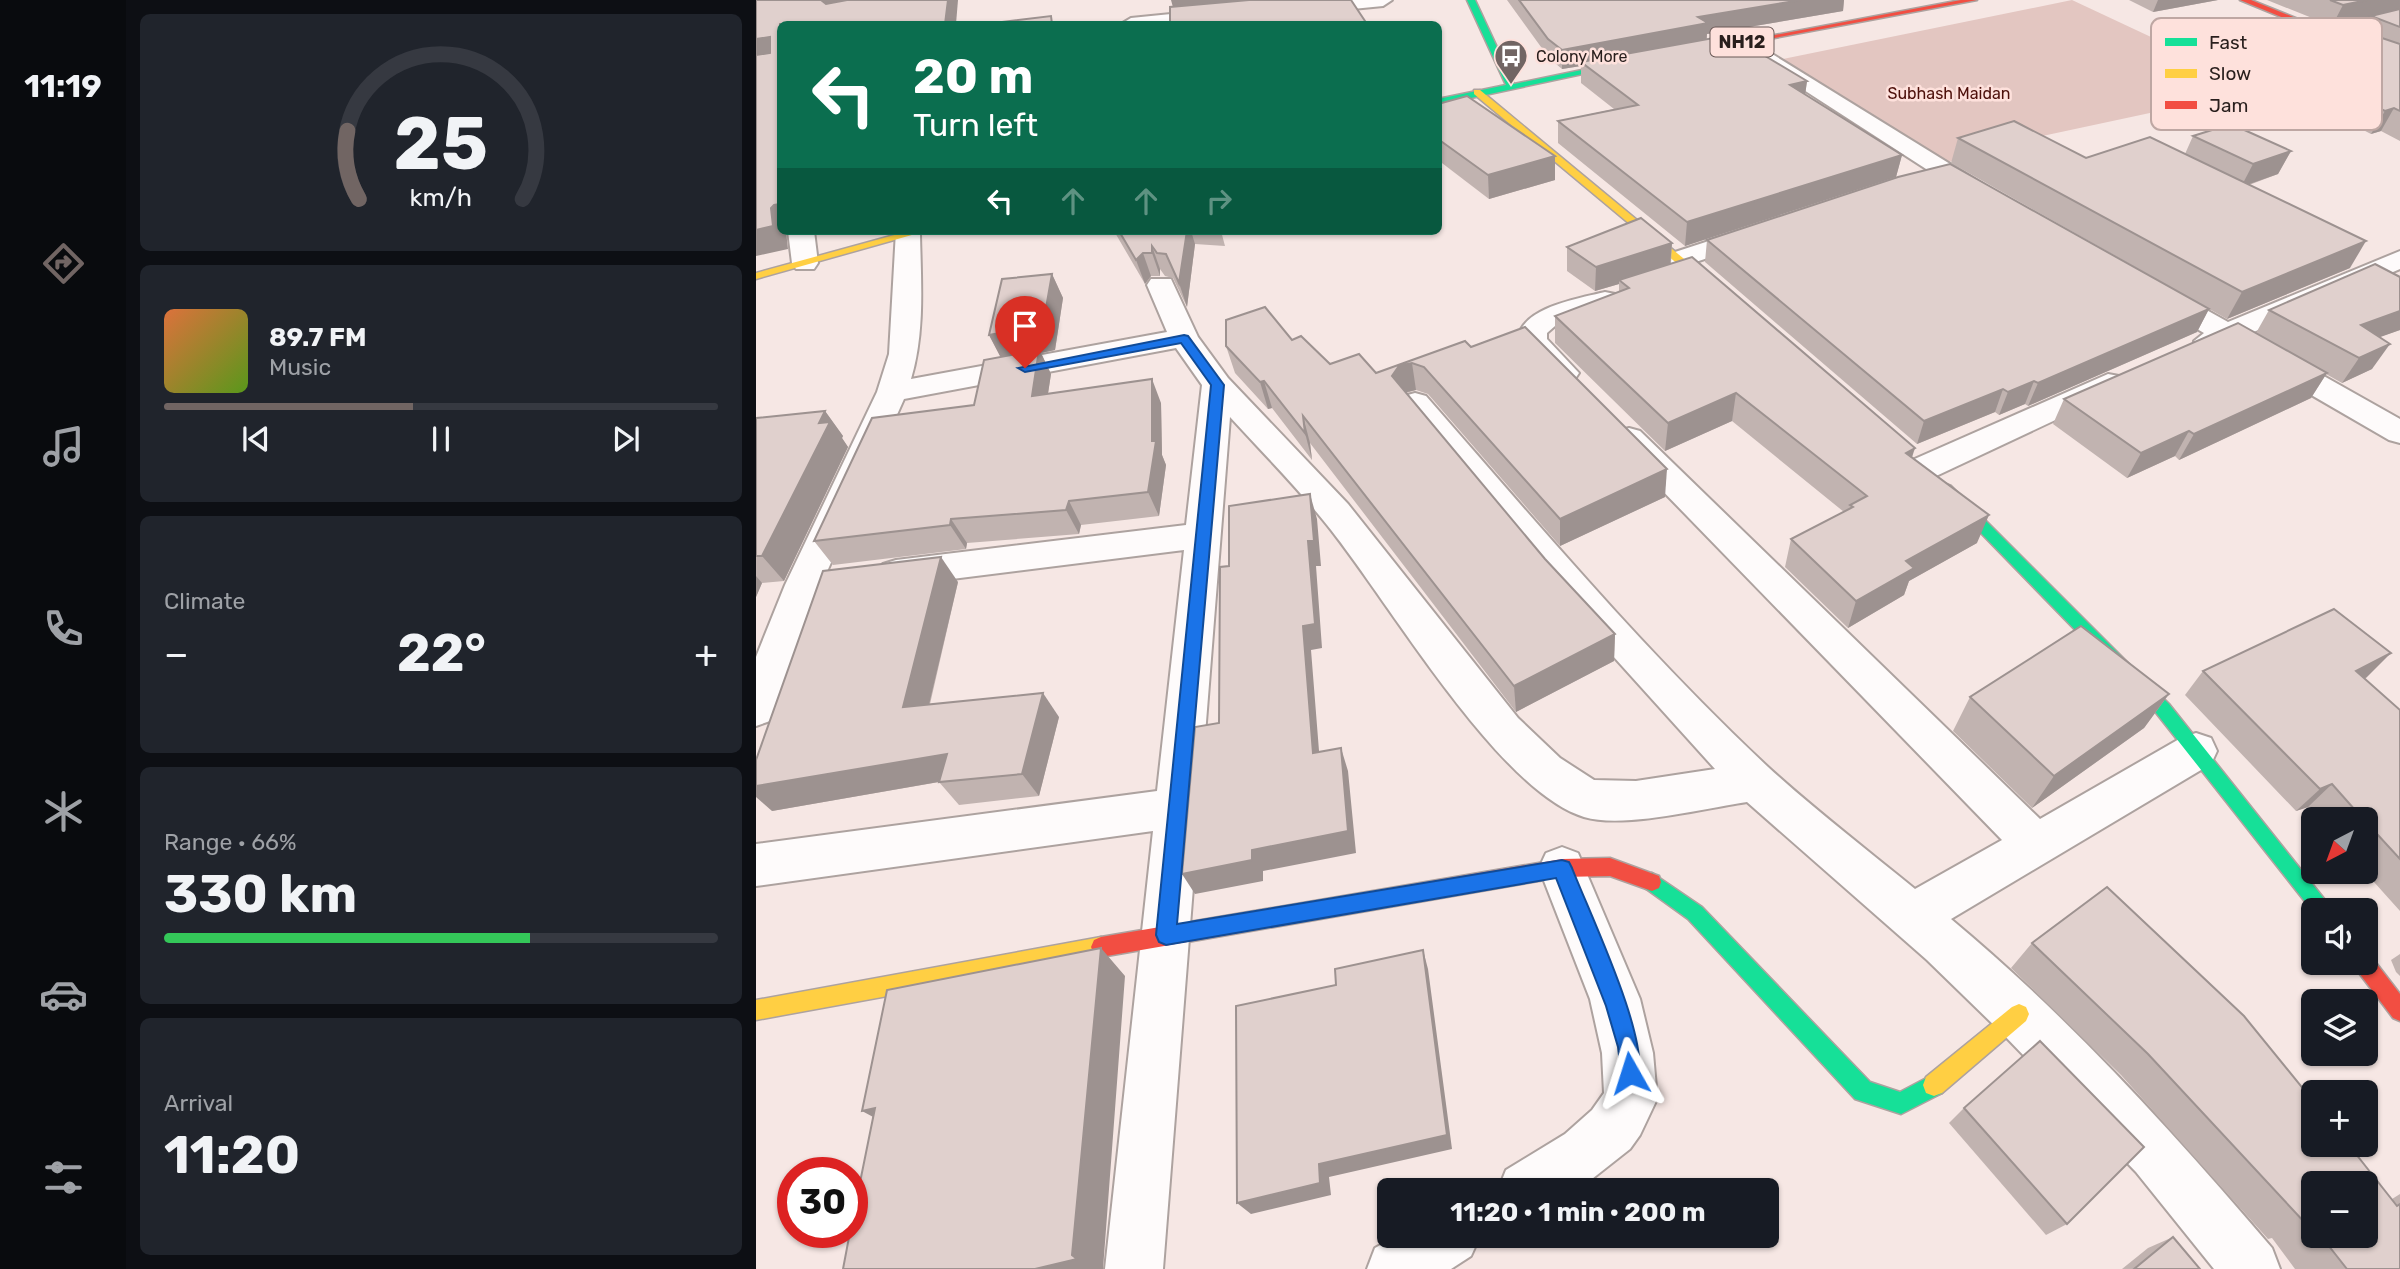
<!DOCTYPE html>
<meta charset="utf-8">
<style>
:root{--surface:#171b24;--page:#20242c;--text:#f1f3f6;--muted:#9ea1a6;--line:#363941;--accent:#716563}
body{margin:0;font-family:Rubik,sans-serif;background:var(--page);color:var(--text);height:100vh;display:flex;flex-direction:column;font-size:26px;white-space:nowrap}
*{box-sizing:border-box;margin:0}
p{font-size:23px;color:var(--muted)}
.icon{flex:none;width:38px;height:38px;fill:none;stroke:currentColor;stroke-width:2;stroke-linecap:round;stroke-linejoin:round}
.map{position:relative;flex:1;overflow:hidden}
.panel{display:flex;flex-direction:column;gap:14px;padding:14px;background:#0d0f14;width:630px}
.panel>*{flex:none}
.hud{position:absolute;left:21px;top:21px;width:665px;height:214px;border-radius:10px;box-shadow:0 2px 5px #0004;background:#0b6e4f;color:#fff;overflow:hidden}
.needle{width:46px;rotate:221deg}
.buttons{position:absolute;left:1545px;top:807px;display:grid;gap:14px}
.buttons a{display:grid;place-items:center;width:77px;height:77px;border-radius:10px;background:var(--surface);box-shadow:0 2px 5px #0004;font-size:35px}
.speed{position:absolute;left:21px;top:1157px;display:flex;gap:14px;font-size:35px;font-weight:700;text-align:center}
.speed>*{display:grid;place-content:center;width:91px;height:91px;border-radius:50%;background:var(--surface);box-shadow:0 2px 5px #0004;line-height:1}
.speed .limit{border:10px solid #d22;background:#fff;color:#111}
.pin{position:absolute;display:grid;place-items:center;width:60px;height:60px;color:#fff;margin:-72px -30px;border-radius:50% 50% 50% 0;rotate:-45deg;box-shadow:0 0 7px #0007}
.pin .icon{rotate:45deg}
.me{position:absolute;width:77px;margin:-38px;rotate:354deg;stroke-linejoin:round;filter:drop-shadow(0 0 5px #0008)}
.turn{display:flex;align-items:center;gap:24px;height:147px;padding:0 21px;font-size:32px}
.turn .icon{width:91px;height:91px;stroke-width:2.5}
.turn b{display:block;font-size:49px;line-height:60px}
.lanes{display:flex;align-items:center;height:66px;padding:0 21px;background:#0003;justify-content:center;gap:35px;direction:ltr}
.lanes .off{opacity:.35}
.big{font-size:52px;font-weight:700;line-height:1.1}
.panel .widget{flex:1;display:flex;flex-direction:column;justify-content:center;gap:10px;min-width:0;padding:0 24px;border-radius:10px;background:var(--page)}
.panel .dial{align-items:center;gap:0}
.dial svg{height:182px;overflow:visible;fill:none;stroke:var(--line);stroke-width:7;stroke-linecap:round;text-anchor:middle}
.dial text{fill:var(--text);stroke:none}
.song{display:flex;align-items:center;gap:21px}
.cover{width:84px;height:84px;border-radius:10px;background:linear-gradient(135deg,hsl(20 70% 55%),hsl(90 70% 35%))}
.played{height:7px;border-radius:4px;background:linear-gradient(90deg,var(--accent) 45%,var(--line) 45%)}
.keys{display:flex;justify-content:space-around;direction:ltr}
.heat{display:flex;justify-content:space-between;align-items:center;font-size:38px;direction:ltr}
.charge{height:10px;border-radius:5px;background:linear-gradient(90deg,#34c759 66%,var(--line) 0)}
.trip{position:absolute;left:621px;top:1178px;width:402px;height:70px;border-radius:10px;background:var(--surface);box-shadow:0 2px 5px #0004;font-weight:700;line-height:70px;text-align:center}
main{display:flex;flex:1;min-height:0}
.tabs{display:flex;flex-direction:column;width:126px;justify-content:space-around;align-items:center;background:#090b0e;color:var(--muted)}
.tabs .icon{width:49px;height:49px}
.tabs .on{color:var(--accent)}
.tabs b{font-size:32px;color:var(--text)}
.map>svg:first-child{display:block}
.green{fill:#e3c6c1}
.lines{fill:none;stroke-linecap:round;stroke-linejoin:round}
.street-casing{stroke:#ada29f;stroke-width:4}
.fast-casing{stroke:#ada29f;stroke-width:3}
.slow-casing{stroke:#ada29f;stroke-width:3}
.jam-casing{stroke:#ada29f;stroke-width:3}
.street{fill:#fefbfb;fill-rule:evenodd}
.fast{fill:#16e098;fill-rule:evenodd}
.slow{fill:#ffcf43;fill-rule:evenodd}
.jam{fill:#f24e42;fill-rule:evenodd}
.wall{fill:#c1b3b0;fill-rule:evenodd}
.shaded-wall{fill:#9d9290}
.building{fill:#e0d0cd;stroke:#9d9290;stroke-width:2}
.route{fill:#1a73e8;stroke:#114b97;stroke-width:2}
.labels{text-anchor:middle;stroke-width:5;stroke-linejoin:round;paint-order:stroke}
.far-poi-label{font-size:16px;fill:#291f1d;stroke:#fee1dc;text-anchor:start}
.far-park-label{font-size:16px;fill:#4d0f0a;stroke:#fee1dc}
.shield{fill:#fee1dc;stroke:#695956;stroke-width:2}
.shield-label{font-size:18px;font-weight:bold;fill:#291f1d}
.key{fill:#fee1dc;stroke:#bea7a3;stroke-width:2}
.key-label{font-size:19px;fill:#291f1d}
</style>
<main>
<nav class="tabs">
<b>11:19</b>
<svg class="icon on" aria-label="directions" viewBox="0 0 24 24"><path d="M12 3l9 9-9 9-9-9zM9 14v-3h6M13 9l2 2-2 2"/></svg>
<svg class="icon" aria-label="music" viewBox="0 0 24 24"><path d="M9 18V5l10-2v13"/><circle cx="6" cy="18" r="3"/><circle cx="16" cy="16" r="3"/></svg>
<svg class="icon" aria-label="phone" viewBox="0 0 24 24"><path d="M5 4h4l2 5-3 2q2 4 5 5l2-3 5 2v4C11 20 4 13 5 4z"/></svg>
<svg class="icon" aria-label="climate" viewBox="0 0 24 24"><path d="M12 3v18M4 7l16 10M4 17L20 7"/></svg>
<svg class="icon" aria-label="car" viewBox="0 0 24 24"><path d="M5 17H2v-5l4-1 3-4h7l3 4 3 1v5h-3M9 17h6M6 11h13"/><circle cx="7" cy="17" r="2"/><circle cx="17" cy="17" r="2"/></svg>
<svg class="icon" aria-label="filters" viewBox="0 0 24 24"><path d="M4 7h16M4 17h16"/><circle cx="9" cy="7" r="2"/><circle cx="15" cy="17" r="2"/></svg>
</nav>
<section class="panel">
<div class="widget dial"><svg viewBox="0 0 100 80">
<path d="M14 69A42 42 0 1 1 86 69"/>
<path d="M14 69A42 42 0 0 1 9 39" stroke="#716563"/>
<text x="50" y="56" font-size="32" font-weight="700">25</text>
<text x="50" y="72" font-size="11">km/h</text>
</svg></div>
<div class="widget">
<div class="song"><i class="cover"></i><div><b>89.7 FM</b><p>Music</p></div></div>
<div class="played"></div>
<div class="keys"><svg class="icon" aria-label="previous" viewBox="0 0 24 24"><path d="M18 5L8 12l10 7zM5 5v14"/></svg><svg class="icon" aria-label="pause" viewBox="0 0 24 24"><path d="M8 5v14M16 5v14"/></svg><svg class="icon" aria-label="next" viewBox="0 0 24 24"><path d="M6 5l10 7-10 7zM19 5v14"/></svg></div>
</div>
<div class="widget"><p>Climate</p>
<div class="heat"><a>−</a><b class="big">22°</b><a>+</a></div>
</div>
<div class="widget"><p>Range · 66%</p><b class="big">330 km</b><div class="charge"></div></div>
<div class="widget"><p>Arrival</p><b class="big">11:20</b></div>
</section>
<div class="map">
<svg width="1644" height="1269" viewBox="0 0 1644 1269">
<rect width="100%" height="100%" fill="#f6e7e4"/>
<path class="green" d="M1316,0L1506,89L1277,138L1182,165L1022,60Z"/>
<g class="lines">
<defs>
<g id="street">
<path d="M570,0H636L627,6L546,14L537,8L546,2Z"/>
<path d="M465,9L474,15L472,19L427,24H365L375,18Z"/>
<path d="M1644,13V25L1574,41L1564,35L1567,31Z"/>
<path d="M987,36L1233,188L1236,193L1233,198H1215L980,46L977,42Z"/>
<path d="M999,226L1008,229L1012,234L1008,239L925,267L916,265L912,259L916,253Z"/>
<path d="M32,231H58L62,263L58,269H40L36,263Z"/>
<path d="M140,231H162L164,234C165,283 169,332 155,379L411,332L391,285L395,279H415L442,337L472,378L592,504L762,718L804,758L838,780L880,781L959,769L792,584L648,410L643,403L648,396L659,393L670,396C781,523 889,652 1012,767C1059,810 1110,849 1159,889L1246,840L862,445L857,438L862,431L873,428L884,431L1284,819L1425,738L1440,733L1455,738L1461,751L1455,764L1195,919C1313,1017 1417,1132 1516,1248L1524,1269H1458L1380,1172L1245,1032L1171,960L991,802C949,808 868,829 828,817C741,791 628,593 567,520C538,484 505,451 474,417L407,1269H349L397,831L0,886V844L401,791L428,550L140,586L127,582L122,573L127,564L140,560L430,525L446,385L420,348L148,399L65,585L20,709L14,721L0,726V657L29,585L121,392L133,354Z"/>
<path d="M1644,251V269L1493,334L1644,419V443L1633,440L1469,345L1453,350L1443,347L1438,341L1448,333L1391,300L1387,294L1391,288H1411L1472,322Z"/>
<path d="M849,292L859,294L863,300L859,306L799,326L791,333V339L823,373L819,379C795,385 774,360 761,341C765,307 821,299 849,292Z"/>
<path d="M1352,374L1363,376L1367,383L1363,390L1178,477L1166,480L1154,477L1149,469L1154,461Z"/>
<path d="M806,847L822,853L884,999L897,1053L901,1099L884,1135L874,1149L822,1190H742L750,1170L809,1134L836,1110L848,1093L846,1053L834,999L783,868L790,853Z"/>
<path d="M641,1236H724L715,1256L695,1269H611L619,1248Z"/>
</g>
<g id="fast">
<path d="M711,0H719L758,84L874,60L878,63L682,105V99L750,85Z"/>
<path d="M1190,484L1195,486L1413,704L1577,910H1558V913L1401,714L1185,492L1183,489Z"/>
<path d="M896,873L946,907L1114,1082L1144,1092L1178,1074L1186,1077L1189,1085L1186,1093L1145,1114L1099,1099L932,919L889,888L887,882L889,876Z"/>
</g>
<g id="slow">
<path d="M718,90H724L968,292V296H960L718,94Z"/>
<path d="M153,231H170L0,279V273Z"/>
<path d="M345,937L352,940L355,947L352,954L345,957L0,1020V1000Z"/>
<path d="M1263,1004L1270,1007L1273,1014L1270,1021L1186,1093L1178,1096L1170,1093L1167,1085L1170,1077L1256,1007Z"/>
</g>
<g id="jam">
<path d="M1205,0H1221L933,54L929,52Z"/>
<path d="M1484,0H1495L1644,60V66Z"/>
<path d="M854,858L903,876L905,882L903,888L896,891L854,876L806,877L345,957L338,954L335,947L338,940L345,937L806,859Z"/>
<path d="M1610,953L1614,955L1644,994V1021L1637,1018L1600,969L1597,962H1610Z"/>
</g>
</defs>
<use href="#street" class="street-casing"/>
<use href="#fast" class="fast-casing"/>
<use href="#slow" class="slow-casing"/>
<use href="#jam" class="jam-casing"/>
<use href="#street" class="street"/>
<use href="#fast" class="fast"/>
<use href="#slow" class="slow"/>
<use href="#jam" class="jam"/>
</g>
<g class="wall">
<path d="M751,0H1088L1087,11L951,34V39L1051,81L1049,95L1146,155L1140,177L929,246L802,143V121L858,109L825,83V66L806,69L793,58Z"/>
<path d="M1373,0H1462L1397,12Z"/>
<path d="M1511,0H1644V141L1625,131L1615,134L1504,77L1514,55L1606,38L1603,37L1614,18L1576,26Z"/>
<path d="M682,104L799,156V180L733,199L682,160Z"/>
<path d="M1437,136L1535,151L1522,174L1493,185L1594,268L1471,319L1195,163L1202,138L1330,158L1429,154Z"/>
<path d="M358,231H465L469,246L439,244L431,307L417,278L409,276L404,269V276H395L389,284Z"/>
<path d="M951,240L1453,309L1441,332L1272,406L1269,404L1243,415L1239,412L1161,444L949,262Z"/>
<path d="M916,243L915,264L1156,457L1221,543L1153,581L1148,595L1092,628L1029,567L1035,539L1088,512L976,421L909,451L799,343V316L863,292V284L839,291L811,271V247Z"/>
<path d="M296,274L307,298L299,350L285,353L295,374L292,393L405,403L406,455L410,465L403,516L325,525L323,534L211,543L210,549L77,565L58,541L218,405L245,357L233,335Z"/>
<path d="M1513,310L1644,330L1623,337L1616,369L1586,383L1570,374L1555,398L1423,460L1419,456L1371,478L1297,424L1308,399L1500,333Z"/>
<path d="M536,340L574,364L620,373L715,347L909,497L804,546L672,394L660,390L650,393L789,559L859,634L858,661L760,712L554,443L556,460L516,408L512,409L479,373L470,346Z"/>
<path d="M69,411L87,436L86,438L92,447L28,581L6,583L0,597V418Z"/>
<path d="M202,582L174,704L303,717L283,796L203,805L183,782L16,811Z"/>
<path d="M1447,671L1611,677L1609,679L1644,710V911L1609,872H1610V819H1563L1552,807L1540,811L1429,695Z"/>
<path d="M1413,694L1388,728L1276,808L1197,731L1214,697Z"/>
<path d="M1276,943L1636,1199L1644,1194V1269H1539L1516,1238L1512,1239L1365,1075L1255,968ZM1558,1183L1610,1236H1558Z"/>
<path d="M1644,954V976L1640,972L1635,960Z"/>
<path d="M1208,1108L1311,1224L1290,1235L1193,1123Z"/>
<path d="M1417,1237L1444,1269H1366L1392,1248Z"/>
</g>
<g class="shaded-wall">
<path d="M60,0H117L69,16Z"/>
<path d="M192,0H202L200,24H189Z"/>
<path d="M415,0H539L418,11Z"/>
<path d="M1045,0H1088L1087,11L951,34L950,42L825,62V66L806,69V50L942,17Z"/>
<path d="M1402,0H1462L1397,12Z"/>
<path d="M1611,0H1644V11L1615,16L1614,18L1576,26L1587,5Z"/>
<path d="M14,37L24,56L0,62V39Z"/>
<path d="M1051,81L1048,103L1034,85Z"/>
<path d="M1638,108L1625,131L1615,134L1629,111Z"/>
<path d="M1535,151L1522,174L1485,187L1497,164Z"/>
<path d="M1146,155L1140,177L929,246L931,222Z"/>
<path d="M799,156V180L733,199L732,175Z"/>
<path d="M24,204V231H30L32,249L0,256V230L18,205Z"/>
<path d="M431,231H435L439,244L431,307L423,283Z"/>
<path d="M1610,241L1594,268L1471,319L1486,292Z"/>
<path d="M916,243L914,267L863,280V284L839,291L840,267Z"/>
<path d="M396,246L404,269V276L396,253Z"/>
<path d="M387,253L395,276L389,284L380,260Z"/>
<path d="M296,274L307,298L299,350L285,353L295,374L288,420L246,360L233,335Z"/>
<path d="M1453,309L1441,332L1272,406L1282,383Z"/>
<path d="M1644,311V330L1588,350L1605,325Z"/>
<path d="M1634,344L1616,369L1586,383L1603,358Z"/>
<path d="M656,363L660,390L647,393L636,376L643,366Z"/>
<path d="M1571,373L1555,398L1423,460L1438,434Z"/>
<path d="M396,379L405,403L406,455L410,465L403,516L392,492L396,441Z"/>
<path d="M508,381L516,408L512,409L504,382Z"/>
<path d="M1278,381L1269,404L1243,415L1252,392Z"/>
<path d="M1247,389L1239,412L1161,444L1168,421Z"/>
<path d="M980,393L976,421L909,451L912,423Z"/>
<path d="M69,411L87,436L86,438L92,447L28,581L6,556Z"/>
<path d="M547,416L554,443L556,460L549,433Z"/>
<path d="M1433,431L1419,456L1371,478L1385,453Z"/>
<path d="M1159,448L1150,476V453Z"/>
<path d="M911,469L909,497L804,546V519Z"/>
<path d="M554,494L561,519L565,566H560L566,648L555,650L565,776L557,753L547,626Z"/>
<path d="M313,501L325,525L323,534L310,510Z"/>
<path d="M1233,515L1221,543L1153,581L1148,595L1092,628L1100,601L1150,561Z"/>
<path d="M195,519L211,543L210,549L194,525Z"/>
<path d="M185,557L202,582L167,730L147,707Z"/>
<path d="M0,576L6,583L0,597Z"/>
<path d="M859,634L858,661L760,712L758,686Z"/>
<path d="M1635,653L1611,677L1577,695L1600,671Z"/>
<path d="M287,693L303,717L283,796L266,774Z"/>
<path d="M1413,694L1388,728L1276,808L1298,776Z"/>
<path d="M585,748L592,771L600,853L507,871V881L439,894L426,874L496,850Z"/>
<path d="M191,754L211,777L16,811L0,797V786Z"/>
<path d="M1576,784L1552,807L1540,811L1564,789Z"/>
<path d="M345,948L369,976L347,1269H279L316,1255Z"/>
<path d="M667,950L672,969L696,1149L573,1177L575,1195L495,1214L481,1203L563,1164Z"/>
<path d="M119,1108L145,1132L106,1111Z"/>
</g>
<g class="building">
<path d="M0,0H65L70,4L91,0H192L189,24H24V204L18,205L15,208L17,226L0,230V55L14,53V37L0,39Z"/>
<path d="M493,0H595L611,24H414V7Z"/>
<path d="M763,0H1045L942,17L952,23L806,50L792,39Z"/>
<path d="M1574,0H1611L1587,5Z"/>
<path d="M1644,9V27L1615,16Z"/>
<path d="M295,16L296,24H230Z"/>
<path d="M974,35L1051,81L1034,85L1146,155L931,222L802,121L882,105L825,62Z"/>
<path d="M1620,36L1644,44V111L1638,108L1629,111L1514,55Z"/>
<path d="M711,96L799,156L732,175L682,139V104Z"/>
<path d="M1258,121L1330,158L1394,137L1610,241L1486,292L1202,138Z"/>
<path d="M1475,124L1535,151L1497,164L1437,136Z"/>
<path d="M1194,164L1453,309L1282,383L1278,381L1252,392L1247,389L1168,421L951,240L1142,177Z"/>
<path d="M885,218L916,243L840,267L811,247Z"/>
<path d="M363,231H431L423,283L410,254L401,253L396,246V253H387L380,260Z"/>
<path d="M936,257L1159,448L1150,453L1233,515L1150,561L1158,568L1100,601L1035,539L1097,507L1094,505L1111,496L980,393L912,423L799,316L873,288L863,280Z"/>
<path d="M1619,264L1644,277V311L1605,325L1634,344L1603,358L1513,310Z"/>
<path d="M296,274L287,325L233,335L246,279Z"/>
<path d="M509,307L536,340L545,336L574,364L603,354L620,373L709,341L715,347L769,327L911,469L804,519L668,367L656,363L643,366L636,376L789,559L859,634L758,686L547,416L549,433L508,381L504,382L470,346V320Z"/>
<path d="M1482,323L1571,373L1438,434L1433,431L1385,453L1308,399Z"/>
<path d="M283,350L276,396L396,379V441H400L392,492L313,501L310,510L195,519L194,525L58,541L116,418L218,405L228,360Z"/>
<path d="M69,411L63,423L74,422L6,556H0V418Z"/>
<path d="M554,494L558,541H552L559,624L547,626L557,753L585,748L592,831L496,850V860L426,874L439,727L463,723L464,567L473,566V506Z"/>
<path d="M185,557L147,707L287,693L266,774L183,782L191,754L0,786V760L67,571Z"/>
<path d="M1578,609L1635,653L1600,671L1644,710V859L1610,822V819H1607L1576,784L1564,789L1447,671Z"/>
<path d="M1325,626L1413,694L1298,776L1214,697Z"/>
<path d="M1351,887L1488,1016L1558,1102V1144H1592L1641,1206L1644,1204V1269H1591L1565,1236H1610V1183H1558V1226L1555,1223L1551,1225L1392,1054L1276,943Z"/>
<path d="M345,948L316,1255L321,1259L279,1269H87L94,1232H96V1222L119,1108L106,1111L131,990Z"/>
<path d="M667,950L691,1135L563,1164L564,1183L481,1203L480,1006L580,985L579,969Z"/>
<path d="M1284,1041L1388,1147L1311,1224L1208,1108Z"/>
<path d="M1417,1237L1444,1269H1378Z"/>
</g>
<path class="route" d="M428,335L432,336L468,385L421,924L806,860L813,862L816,868C832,910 897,1044 881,1081L874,1084L866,1081L862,1047L850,1006L800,878L410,945L403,942L400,935L455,385L425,343L269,372L262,368Z"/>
<defs>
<symbol id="bus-pin" viewBox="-11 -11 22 30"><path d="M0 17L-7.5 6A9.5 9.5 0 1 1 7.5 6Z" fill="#716563" stroke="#fee1dc"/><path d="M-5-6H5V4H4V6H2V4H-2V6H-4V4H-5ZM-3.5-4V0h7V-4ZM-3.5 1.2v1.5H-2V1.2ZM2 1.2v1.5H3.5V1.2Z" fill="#fff"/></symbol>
</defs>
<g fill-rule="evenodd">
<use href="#bus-pin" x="736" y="37" width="38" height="52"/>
</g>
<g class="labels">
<g class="far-poi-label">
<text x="780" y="62">Colony More</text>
</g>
<g class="far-park-label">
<text x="1193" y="99">Subhash Maidan</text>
</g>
<rect class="shield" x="954.5" y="27.5" width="63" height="29" rx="5"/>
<g class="shield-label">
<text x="986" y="48">NH12</text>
</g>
</g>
<rect x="1395" y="18" width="231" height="112" rx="10" class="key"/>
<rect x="1409" y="38" width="32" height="8" fill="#16e098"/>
<rect x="1409" y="69" width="32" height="9" fill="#ffcf43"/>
<rect x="1409" y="101" width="32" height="8" fill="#f24e42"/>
<g class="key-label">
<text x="1453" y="49">Fast</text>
<text x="1453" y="80">Slow</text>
<text x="1453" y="112">Jam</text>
</g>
</svg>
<div class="buttons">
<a><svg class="needle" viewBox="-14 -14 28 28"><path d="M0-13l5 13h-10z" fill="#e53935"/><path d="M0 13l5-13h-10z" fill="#9ea1a6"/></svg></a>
<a><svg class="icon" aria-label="sound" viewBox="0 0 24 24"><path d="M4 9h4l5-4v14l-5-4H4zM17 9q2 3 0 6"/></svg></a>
<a><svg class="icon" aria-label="layers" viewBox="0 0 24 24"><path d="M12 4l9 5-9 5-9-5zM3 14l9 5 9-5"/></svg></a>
<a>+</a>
<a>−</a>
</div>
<div class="speed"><div class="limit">30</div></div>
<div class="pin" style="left:269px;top:368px;background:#d93025"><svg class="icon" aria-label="arrive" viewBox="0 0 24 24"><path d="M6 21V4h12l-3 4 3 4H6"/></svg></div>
<svg class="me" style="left:874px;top:1073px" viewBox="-20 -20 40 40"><path d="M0-17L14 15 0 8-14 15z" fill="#1a73e8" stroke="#fff" stroke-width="4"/></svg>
<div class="trip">11:20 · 1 min · 200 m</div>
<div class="hud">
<div class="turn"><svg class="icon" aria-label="left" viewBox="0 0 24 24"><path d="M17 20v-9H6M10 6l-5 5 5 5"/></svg><div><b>20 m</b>Turn left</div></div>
<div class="lanes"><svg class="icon" aria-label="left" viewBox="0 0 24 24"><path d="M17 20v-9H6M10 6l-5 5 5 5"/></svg><svg class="icon off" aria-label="ahead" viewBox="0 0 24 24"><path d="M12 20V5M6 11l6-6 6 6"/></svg><svg class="icon off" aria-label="ahead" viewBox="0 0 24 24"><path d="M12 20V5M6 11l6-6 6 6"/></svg><svg class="icon off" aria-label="right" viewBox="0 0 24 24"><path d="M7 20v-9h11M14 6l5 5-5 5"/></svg></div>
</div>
</div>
</main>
